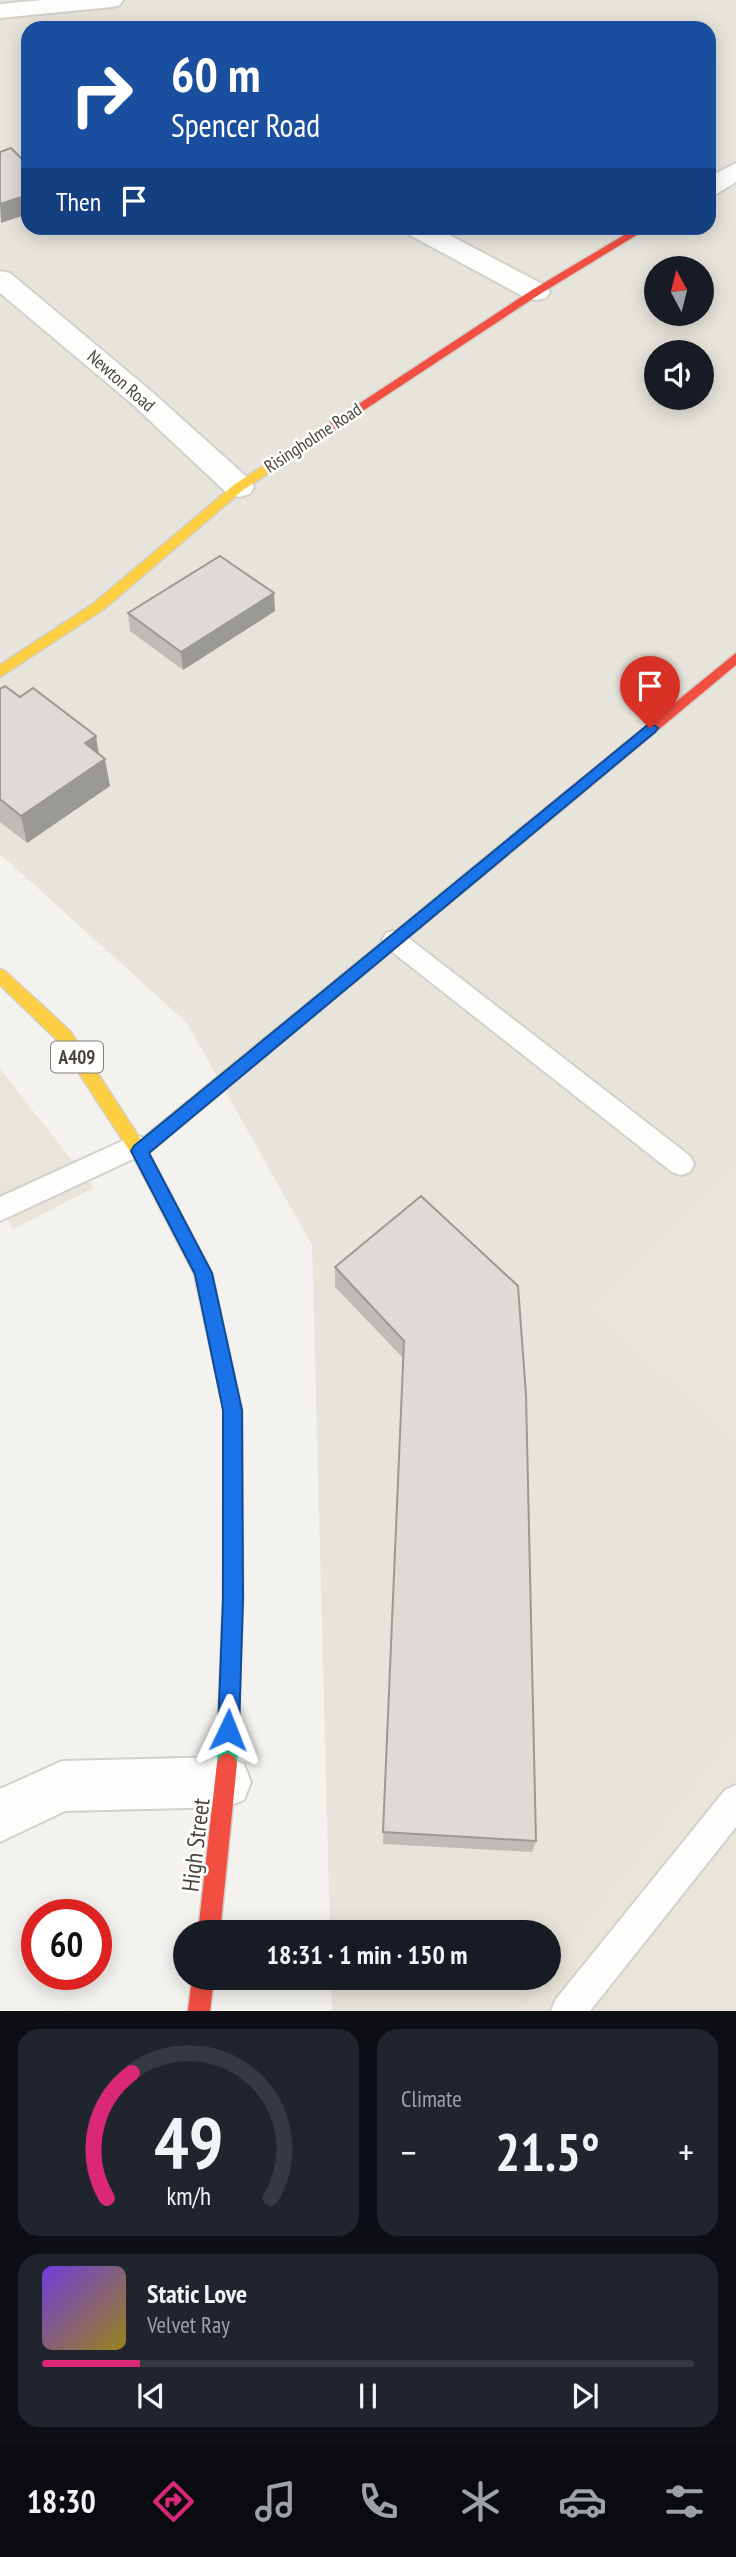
<!DOCTYPE html>
<meta charset="utf-8">
<style>
:root{--surface:#171b24;--page:#20242c;--text:#f1f3f6;--muted:#9ea1a6;--line:#363941;--accent:#db2777}
body{margin:0;font-family:"PT Sans Narrow",sans-serif;background:var(--page);color:var(--text);height:100vh;display:flex;flex-direction:column;font-size:26px;white-space:nowrap}
*{box-sizing:border-box;margin:0}
p{font-size:23px;color:var(--muted)}
.icon{flex:none;width:38px;height:38px;fill:none;stroke:currentColor;stroke-width:2;stroke-linecap:round;stroke-linejoin:round}
.map{position:relative;height:2011px;overflow:hidden}
.panel{display:flex;flex-direction:column;gap:18px;padding:18px;background:#0d0f14;flex:1}
.panel>*{flex:none}
.banner{position:absolute;left:21px;top:21px;width:695px;height:214px;border-radius:21px;box-shadow:0 4px 18px #0003;background:#1a4fa0;color:#fff;overflow:hidden}
.needle{width:46px;rotate:353deg}
.tools{position:absolute;left:644px;top:256px;display:grid;gap:14px}
.tools a{display:grid;place-items:center;width:70px;height:70px;border-radius:50%;background:var(--surface);box-shadow:0 4px 18px #0003;font-size:35px}
.speed{position:absolute;left:21px;top:1899px;display:flex;gap:14px;font-size:35px;font-weight:700;text-align:center}
.speed>*{display:grid;place-content:center;width:91px;height:91px;border-radius:50%;background:var(--surface);box-shadow:0 4px 18px #0003;line-height:1}
.speed .limit{border:10px solid #d22;background:#fff;color:#111}
.pin{position:absolute;display:grid;place-items:center;width:60px;height:60px;color:#fff;margin:-72px -30px;border-radius:50% 50% 50% 0;rotate:-45deg;box-shadow:0 0 7px #0007}
.pin .icon{rotate:45deg}
.me{position:absolute;width:77px;margin:-38px;rotate:2deg;stroke-linejoin:round;filter:drop-shadow(0 0 5px #0008)}
.turn{display:flex;align-items:center;gap:24px;height:147px;padding:0 35px;font-size:32px}
.turn .icon{width:91px;height:91px;stroke-width:2.5}
.turn b{display:block;font-size:49px;line-height:60px}
.then{display:flex;align-items:center;height:66px;padding:0 35px;background:#0003;gap:14px;font-size:26px}
.big{font-size:52px;font-weight:600;line-height:1.1}
.panel .tile{flex:1;display:flex;flex-direction:column;justify-content:center;gap:10px;min-width:0;padding:0 24px;border-radius:21px;background:var(--page)}
.panel .dial{align-items:center;gap:0}
.dial svg{height:182px;overflow:visible;fill:none;stroke:var(--line);stroke-width:7;stroke-linecap:round;text-anchor:middle}
.dial text{fill:var(--text);stroke:none}
.song{display:flex;align-items:center;gap:21px}
.cover{width:84px;height:84px;border-radius:10px;background:linear-gradient(135deg,hsl(260 70% 55%),hsl(50 70% 35%))}
.played{height:7px;border-radius:4px;background:linear-gradient(90deg,var(--accent) 15%,var(--line) 15%)}
.keys{display:flex;justify-content:space-around;direction:ltr}
.heat{display:flex;justify-content:space-between;align-items:center;font-size:38px;direction:ltr}
.panel .tiles{flex:1;display:grid;gap:18px;grid-template-columns:1fr 1fr}
.tile:last-child{grid-column:span 2}
.trip{position:absolute;left:173px;top:1920px;width:388px;height:70px;border-radius:35px;background:var(--surface);box-shadow:0 4px 18px #0003;font-weight:600;line-height:70px;text-align:center}
.menu{display:flex;height:112px;justify-content:space-around;align-items:center;background:#090b0e;color:var(--muted)}
.menu .icon{width:49px;height:49px}
.menu .active{color:var(--accent)}
.menu b{font-size:32px;color:var(--text)}
.map>svg:first-child{display:block}
.residential{fill:#e7e4dc;fill-rule:evenodd}
.education{fill:#eae5da}
.lines{fill:none;stroke-linecap:round;stroke-linejoin:round}
.lane-casing{stroke:#d2d0cb;stroke-width:4}
.street-casing{stroke:#d2d0cb;stroke-width:4}
.fast-casing{stroke:#d3cfc5;stroke-width:3}
.slow-casing{stroke:#d3cfc5;stroke-width:3}
.jam-casing{stroke:#d3cfc5;stroke-width:3}
.lane{fill:#fdfdfc;fill-rule:evenodd}
.street{fill:#fdfdfc;fill-rule:evenodd}
.fast{fill:#16e098;fill-rule:evenodd}
.slow{fill:#ffcf43;fill-rule:evenodd}
.jam{fill:#f24e42;fill-rule:evenodd}
.wall{fill:#bfbcb8}
.shaded-wall{fill:#9b9996}
.building{fill:#dedbd6;stroke:#9b9996;stroke-width:2}
.route{fill:#1a73e8;stroke:#114b97;stroke-width:2}
.labels{text-anchor:middle;stroke-width:5;stroke-linejoin:round;paint-order:stroke}
.far-street-label{font-size:18px;fill:#4b4439;stroke:#fff}
.shield{fill:#fff;stroke:#817c74;stroke-width:2}
.shield-label{font-size:19px;font-weight:bold;fill:#4b4439}
.near-street-label{font-size:24px;fill:#4b4439;stroke:#fff}
</style>
<div class="map">
<svg width="736" height="2011" viewBox="0 0 736 2011">
<rect width="100%" height="100%" fill="#f4f2ee"/>
<g class="residential">
<path d="M0,0H736V1168L590,1307L736,1443V1732L550,1977V1932H330L312,1245L187,1023L0,854ZM28,28H709V228H28ZM656,268H702V313H656ZM656,352H702V397H656Z"/>
<path d="M331,1978H549L524,2011H332Z"/>
</g>
<g class="education">
<path d="M0,1069L94,1188L13,1229L0,1206Z"/>
<path d="M736,1168V1443L590,1307Z"/>
<path d="M736,1732V2011H524L550,1978Z"/>
</g>
<g class="lines">
<defs>
<g id="lane">
<path d="M394,931L402,933L690,1156L694,1164L690,1172L681,1175L672,1172L386,947L382,940L386,933Z"/>
<path d="M135,1135L144,1138L148,1146L144,1154L0,1221V1197Z"/>
<path d="M736,1785V1827L590,2011H551L556,1999L725,1790Z"/>
</g>
<g id="street">
<path d="M42,0H123L120,5L112,7L0,18V4Z"/>
<path d="M736,163V182L718,193L709,196V177Z"/>
<path d="M404,228H436L546,286L550,292L546,298L536,300L526,298L408,234Z"/>
<path d="M0,271L10,273L151,391L250,480L254,487L250,494L239,497L228,494L131,403L0,293Z"/>
<path d="M226,1757L244,1764L251,1782L244,1800L226,1807L65,1811L0,1842V1789L62,1761Z"/>
</g>
<g id="fast">
<path d="M527,826L534,831L532,835L145,1156L139,1158L133,1156L131,1151L133,1146L522,827Z"/>
<path d="M165,1193L171,1195L212,1273L242,1410L243,1599L237,1763L234,1770L227,1773L220,1770L217,1763L223,1599L224,1410L194,1274L156,1200L159,1195Z"/>
</g>
<g id="slow">
<path d="M307,438L311,439V445L243,490L104,609L0,677V665L94,603L235,484Z"/>
<path d="M0,969L5,971L70,1031L145,1146L174,1200L171,1205L165,1207L159,1205L133,1156L58,1041L0,985Z"/>
</g>
<g id="jam">
<path d="M636,228H648L540,294L311,445H303L301,442L532,290Z"/>
<path d="M736,653V665L532,835H522L520,831L522,827Z"/>
<path d="M227,1753L234,1756L237,1763L220,1932H198L217,1763L220,1756Z"/>
<path d="M192,1978H214L210,2011H188Z"/>
</g>
</defs>
<use href="#lane" class="lane-casing"/>
<use href="#street" class="street-casing"/>
<use href="#fast" class="fast-casing"/>
<use href="#slow" class="slow-casing"/>
<use href="#jam" class="jam-casing"/>
<use href="#lane" class="lane"/>
<use href="#street" class="street"/>
<use href="#fast" class="fast"/>
<use href="#slow" class="slow"/>
<use href="#jam" class="jam"/>
</g>
<g class="wall">
<path d="M275,611L183,670L130,631L128,613Z"/>
<path d="M0,689L20,697L99,754L110,786L27,843L0,822Z"/>
<path d="M421,1196L536,1841L532,1852L383,1844L404,1359L335,1287V1267Z"/>
</g>
<g class="shaded-wall">
<path d="M28,195V214L1,223L0,204Z"/>
<path d="M274,593L275,611L183,670L181,652Z"/>
<path d="M96,736L100,762L105,759L110,786L27,843L21,816L85,743Z"/>
</g>
<g class="building">
<path d="M11,148L28,165V195L0,204V152Z"/>
<path d="M220,556L274,593L181,652L128,613Z"/>
<path d="M5,686L20,697L33,688L96,736L85,743L105,759L21,816L0,799V689Z"/>
<path d="M421,1196L518,1286L526,1395L536,1841L383,1832L404,1341L335,1267Z"/>
</g>
<path class="route" d="M650,723L658,728L655,732L149,1153L212,1273L242,1410L243,1599L239,1730L235,1737L228,1740L221,1737L218,1730L223,1599V1410L195,1274L131,1151L134,1146Z"/>
<g class="labels">
<g class="far-street-label">
<text transform="translate(121 381) rotate(41)" y="6">Newton Road</text>
<text transform="translate(313 438) rotate(-33)" y="6">Risingholme Road</text>
</g>
<rect class="shield" x="51" y="1041.5" width="52" height="31" rx="5"/>
<g class="shield-label">
<text x="77" y="1064">A409</text>
</g>
<g class="near-street-label">
<text transform="translate(196 1845) rotate(-83)" y="8">High Street</text>
</g>
</g>
</svg>
<div class="tools">
<a><svg class="needle" viewBox="-14 -14 28 28"><path d="M0-13l5 13h-10z" fill="#e53935"/><path d="M0 13l5-13h-10z" fill="#9ea1a6"/></svg></a>
<a><svg class="icon" aria-label="sound" viewBox="0 0 24 24"><path d="M4 9h4l5-4v14l-5-4H4zM17 9q2 3 0 6"/></svg></a>
</div>
<div class="speed"><div class="limit">60</div></div>
<div class="pin" style="left:650px;top:728px;background:#d93025"><svg class="icon" aria-label="arrive" viewBox="0 0 24 24"><path d="M6 21V4h12l-3 4 3 4H6"/></svg></div>
<svg class="me" style="left:228px;top:1730px" viewBox="-20 -20 40 40"><path d="M0-17L14 15 0 8-14 15z" fill="#1a73e8" stroke="#fff" stroke-width="4"/></svg>
<div class="trip">18:31 · 1 min · 150 m</div>
<div class="banner">
<div class="turn"><svg class="icon" aria-label="right" viewBox="0 0 24 24"><path d="M7 20v-9h11M14 6l5 5-5 5"/></svg><div><b>60 m</b>Spencer Road</div></div>
<div class="then">Then<svg class="icon" aria-label="arrive" viewBox="0 0 24 24"><path d="M6 21V4h12l-3 4 3 4H6"/></svg></div>
</div>
</div>
<section class="panel">
<div class="tiles">
<div class="tile dial"><svg viewBox="0 0 100 80">
<path d="M14 69A42 42 0 1 1 86 69"/>
<path d="M14 69A42 42 0 0 1 25 14" stroke="#db2777"/>
<text x="50" y="56" font-size="32" font-weight="700">49</text>
<text x="50" y="72" font-size="11">km/h</text>
</svg></div>
<div class="tile"><p>Climate</p>
<div class="heat"><a>−</a><b class="big">21.5°</b><a>+</a></div>
</div>
<div class="tile">
<div class="song"><i class="cover"></i><div><b>Static Love</b><p>Velvet Ray</p></div></div>
<div class="played"></div>
<div class="keys"><svg class="icon" aria-label="previous" viewBox="0 0 24 24"><path d="M18 5L8 12l10 7zM5 5v14"/></svg><svg class="icon" aria-label="pause" viewBox="0 0 24 24"><path d="M8 5v14M16 5v14"/></svg><svg class="icon" aria-label="next" viewBox="0 0 24 24"><path d="M6 5l10 7-10 7zM19 5v14"/></svg></div>
</div>
</div>
</section>
<nav class="menu">
<b>18:30</b>
<svg class="icon active" aria-label="directions" viewBox="0 0 24 24"><path d="M12 3l9 9-9 9-9-9zM9 14v-3h6M13 9l2 2-2 2"/></svg>
<svg class="icon" aria-label="music" viewBox="0 0 24 24"><path d="M9 18V5l10-2v13"/><circle cx="6" cy="18" r="3"/><circle cx="16" cy="16" r="3"/></svg>
<svg class="icon" aria-label="phone" viewBox="0 0 24 24"><path d="M5 4h4l2 5-3 2q2 4 5 5l2-3 5 2v4C11 20 4 13 5 4z"/></svg>
<svg class="icon" aria-label="climate" viewBox="0 0 24 24"><path d="M12 3v18M4 7l16 10M4 17L20 7"/></svg>
<svg class="icon" aria-label="car" viewBox="0 0 24 24"><path d="M5 17H2v-5l4-1 3-4h7l3 4 3 1v5h-3M9 17h6M6 11h13"/><circle cx="7" cy="17" r="2"/><circle cx="17" cy="17" r="2"/></svg>
<svg class="icon" aria-label="filters" viewBox="0 0 24 24"><path d="M4 7h16M4 17h16"/><circle cx="9" cy="7" r="2"/><circle cx="15" cy="17" r="2"/></svg>
</nav>
